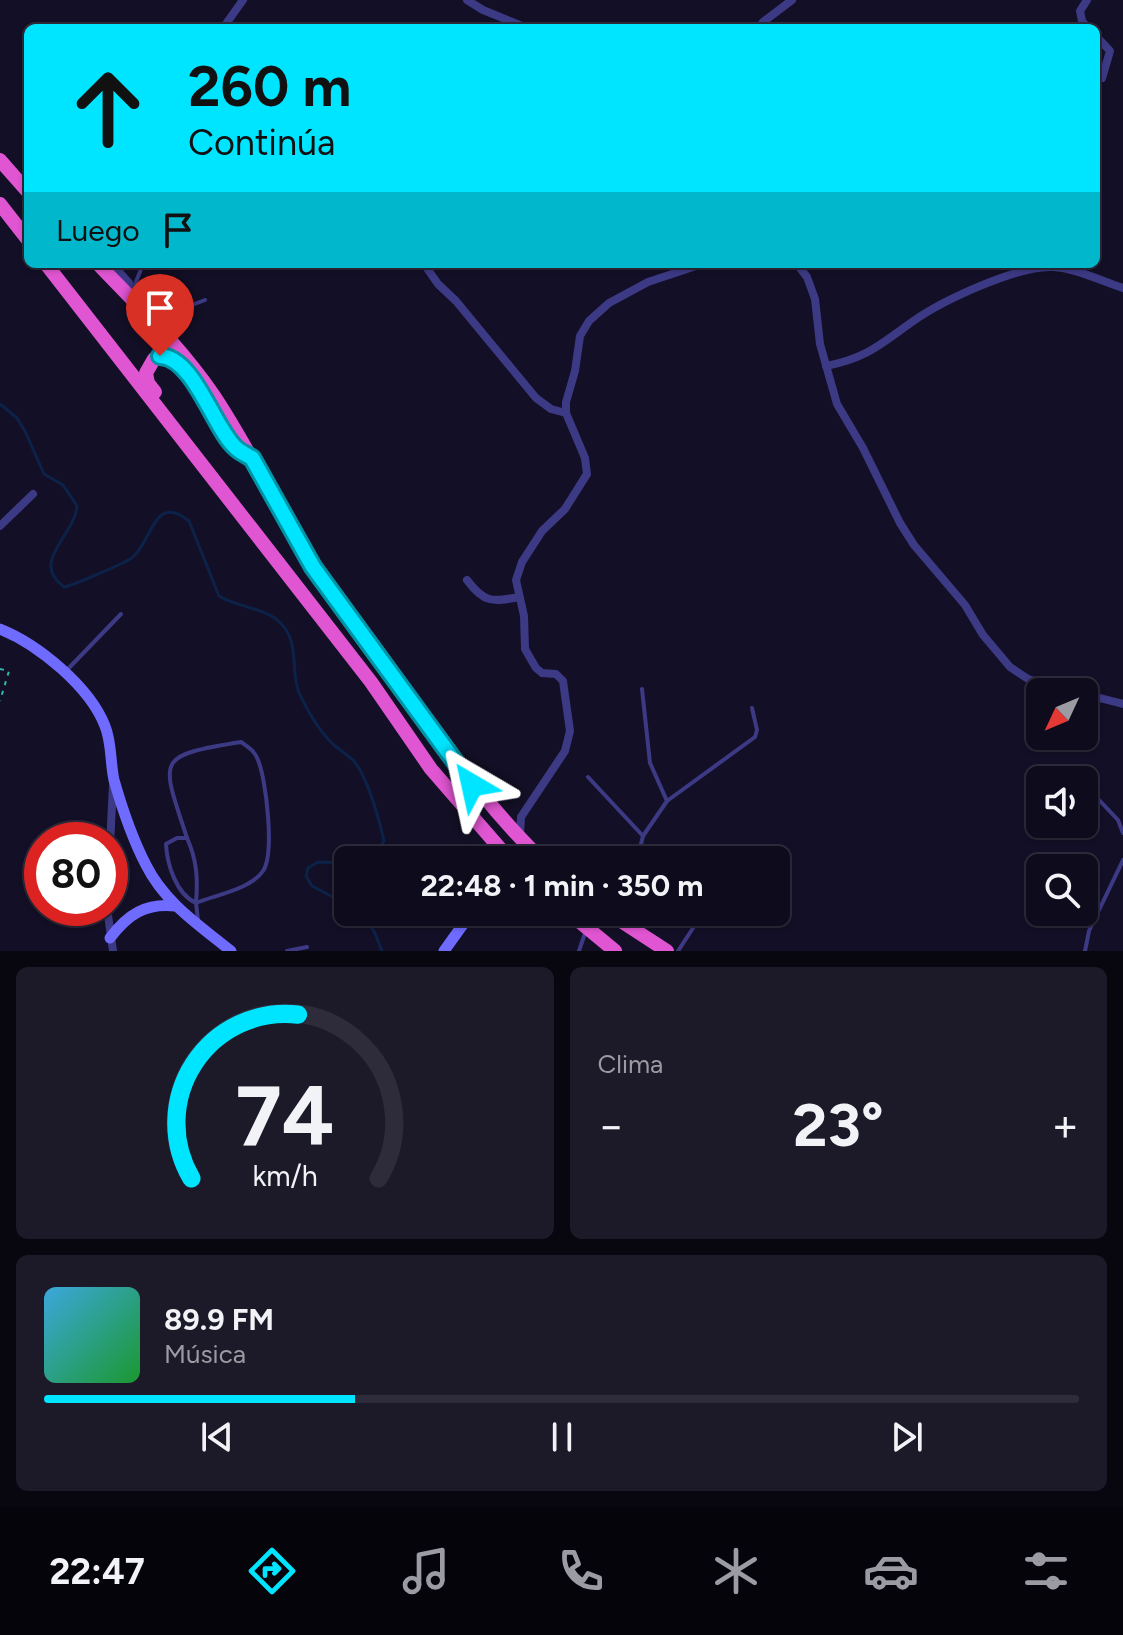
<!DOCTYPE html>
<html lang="es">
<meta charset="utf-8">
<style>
:root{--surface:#0e0b1c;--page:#1c1929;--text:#f1f3f6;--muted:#9b9ba3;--line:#2e2b3b;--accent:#00e5ff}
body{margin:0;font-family:Figtree,sans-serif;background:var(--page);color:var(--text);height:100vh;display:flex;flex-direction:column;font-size:30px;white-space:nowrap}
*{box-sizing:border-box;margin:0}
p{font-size:26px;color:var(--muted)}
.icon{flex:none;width:44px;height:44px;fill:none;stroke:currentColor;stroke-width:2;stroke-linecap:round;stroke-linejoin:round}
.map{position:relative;height:951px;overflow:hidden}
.details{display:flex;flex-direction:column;gap:16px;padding:16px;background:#08060f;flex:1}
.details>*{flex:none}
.hud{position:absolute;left:24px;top:24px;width:1076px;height:244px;border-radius:12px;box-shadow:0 2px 6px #0004,0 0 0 2px var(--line);background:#00e5ff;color:#111;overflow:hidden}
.needle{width:52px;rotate:226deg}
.tools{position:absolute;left:1026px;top:678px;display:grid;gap:16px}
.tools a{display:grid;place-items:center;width:72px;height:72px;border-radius:12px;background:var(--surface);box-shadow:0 2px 6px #0004,0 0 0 2px var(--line);font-size:40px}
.speed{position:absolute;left:24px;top:822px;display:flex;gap:16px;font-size:40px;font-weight:700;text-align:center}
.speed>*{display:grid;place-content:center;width:104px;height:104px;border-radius:50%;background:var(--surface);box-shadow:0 2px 6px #0004,0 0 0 2px var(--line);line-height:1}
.speed .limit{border:12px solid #d22;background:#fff;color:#111}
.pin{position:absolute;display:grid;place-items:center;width:68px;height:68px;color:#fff;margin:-82px -34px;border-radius:50% 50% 50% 0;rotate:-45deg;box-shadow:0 0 8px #0007}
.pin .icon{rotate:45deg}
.me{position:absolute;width:88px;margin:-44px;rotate:324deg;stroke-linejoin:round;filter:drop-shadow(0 0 6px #0008)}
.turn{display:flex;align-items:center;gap:28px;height:168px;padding:0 32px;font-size:36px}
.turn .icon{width:104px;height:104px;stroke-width:2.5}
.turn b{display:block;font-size:56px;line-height:68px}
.then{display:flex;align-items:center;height:76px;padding:0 32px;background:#0003;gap:16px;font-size:30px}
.big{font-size:60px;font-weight:700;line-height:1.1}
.details .card{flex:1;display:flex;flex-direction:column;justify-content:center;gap:12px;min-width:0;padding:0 28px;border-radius:12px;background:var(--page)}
.details .dial{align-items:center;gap:0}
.dial svg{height:208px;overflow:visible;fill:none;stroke:var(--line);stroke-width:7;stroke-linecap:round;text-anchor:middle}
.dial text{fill:var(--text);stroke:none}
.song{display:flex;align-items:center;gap:24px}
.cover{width:96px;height:96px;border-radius:12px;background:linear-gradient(135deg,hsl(200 70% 55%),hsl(130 70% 35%))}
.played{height:8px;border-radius:4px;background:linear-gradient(90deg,var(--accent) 30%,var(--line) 30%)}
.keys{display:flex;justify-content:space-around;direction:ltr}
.heat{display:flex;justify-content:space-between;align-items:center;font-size:44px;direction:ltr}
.details .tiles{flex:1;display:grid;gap:16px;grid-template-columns:1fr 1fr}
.card:last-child{grid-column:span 2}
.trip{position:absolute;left:334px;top:846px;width:456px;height:80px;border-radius:12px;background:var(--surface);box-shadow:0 2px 6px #0004,0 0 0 2px var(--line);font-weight:700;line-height:80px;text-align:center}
.dock{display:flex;height:128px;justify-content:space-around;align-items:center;background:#06040b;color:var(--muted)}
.dock .icon{width:56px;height:56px}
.dock .active{color:var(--accent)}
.dock b{font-size:36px;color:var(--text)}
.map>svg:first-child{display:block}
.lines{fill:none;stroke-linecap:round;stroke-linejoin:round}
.stream{stroke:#0c2248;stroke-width:3}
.path{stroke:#2fb8b0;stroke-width:2;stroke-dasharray:4 6;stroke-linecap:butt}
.service{stroke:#3d3a85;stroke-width:4}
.minor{stroke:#3d3a85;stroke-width:8}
.secondary{stroke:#6f6bff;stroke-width:11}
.trunk{stroke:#e055d1;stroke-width:14}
.route-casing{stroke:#0095a6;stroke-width:20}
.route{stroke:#00e5ff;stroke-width:14}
</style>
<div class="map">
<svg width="1123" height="951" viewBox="0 0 1123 951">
<rect width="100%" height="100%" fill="#130f26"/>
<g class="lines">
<g class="stream">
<path d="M0,404L17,418L25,431L44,474L63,485L77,506C75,536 29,561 64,587C71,586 128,562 133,557C153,539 154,493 189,521L219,596C237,607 260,607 276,619C304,641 287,673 302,699C310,715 321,733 334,745C342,752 351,756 357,765C369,784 379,819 384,841L372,860"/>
<path d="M348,863L318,862L308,868L306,876L312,886L348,905"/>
<path d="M357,912L374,931L382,951"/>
</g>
<path class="path" d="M0,669L9,671L0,701"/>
<g class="service">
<path d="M132,292L143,264"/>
<path d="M174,341L192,305L205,300"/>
<path d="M66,671L121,614"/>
<path d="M642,689L650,763L667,801"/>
<path d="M1075,774L1081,780"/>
<path d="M588,777L643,836"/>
<path d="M1084,784L1118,820L1123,833"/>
<path d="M177,838H187C197,860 198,879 196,903C176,894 167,864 166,844Z"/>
<path d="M187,838C161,758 154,756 241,742C248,747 255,751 258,760C266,779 275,853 263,871C251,889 216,895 196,903L198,920"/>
<path d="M637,860L643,836L667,801L755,737L757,730L752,708"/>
<path d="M676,912L695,925L678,951"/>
<path d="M287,951L307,947"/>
<path d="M579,951L586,930"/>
<path d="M1085,951L1089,931L1123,860"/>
</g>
<g class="minor">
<path d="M467,0L483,10L527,28"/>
<path d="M1087,0L1080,11L1082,21L1088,28"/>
<path d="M223,28L243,0"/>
<path d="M759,28L763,22L792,0"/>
<path d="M1096,36L1110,51L1102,78"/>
<path d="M112,264L129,283L130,297"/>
<path d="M424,264L438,284L456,301L536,398L551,409L566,413"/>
<path d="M797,264L807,277L815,299L820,344L837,404L863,448L900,523L914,545L965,605L983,635L1010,667L1028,679L1075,692"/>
<path d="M826,366C867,358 879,345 912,322C941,301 1018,265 1053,267C1075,268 1101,281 1123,288"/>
<path d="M0,526L33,494"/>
<path d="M467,580C484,603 492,602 519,597"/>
<path d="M1084,694L1123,704"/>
<path d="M520,834L521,817L565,751L570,731L563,681L556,674L542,673L536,668L525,649L524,616L516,580L522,562L542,531L565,509L587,474L585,458L566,413V402L575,371L580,336L589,321L609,303L648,282L702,264"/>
<path d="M110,844L113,785"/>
<path d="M107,908L113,951"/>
</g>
<g class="secondary">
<path d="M0,629C38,644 90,687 105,726C112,743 110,762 114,780C122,808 133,840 146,865C165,903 199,925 231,951"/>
<path d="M494,844L495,860"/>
<path d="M110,938C128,914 146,903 175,906"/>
<path d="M444,951L472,912"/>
</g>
<g class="trunk">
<path d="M0,160L28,192"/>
<path d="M0,204L28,240"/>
<path d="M46,264L371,682L431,769L510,860"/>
<path d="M98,264C138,306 181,347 214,396C250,450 277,509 311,564C339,609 374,648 405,691C449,751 488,808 542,860"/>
<path d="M155,392L148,383L146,373L154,359C168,353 176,360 184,371"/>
<path d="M568,912L615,951"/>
<path d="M607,912L667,951"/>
</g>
</g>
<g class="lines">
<defs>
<path id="route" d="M160,356C194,357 214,429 236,448C240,452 247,455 252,458L313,567L472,785"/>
</defs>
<use href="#route" class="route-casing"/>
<use href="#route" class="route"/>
</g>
</svg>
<div class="tools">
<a><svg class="needle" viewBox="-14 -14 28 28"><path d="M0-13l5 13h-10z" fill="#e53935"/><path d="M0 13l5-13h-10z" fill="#9b9ba3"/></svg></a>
<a><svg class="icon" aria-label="sound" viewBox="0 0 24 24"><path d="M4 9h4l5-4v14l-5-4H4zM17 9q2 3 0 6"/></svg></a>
<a><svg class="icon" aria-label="search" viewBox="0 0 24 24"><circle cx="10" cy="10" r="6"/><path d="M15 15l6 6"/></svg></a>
</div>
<div class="speed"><div class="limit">80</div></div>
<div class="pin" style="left:160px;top:356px;background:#d93025"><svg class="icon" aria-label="arrive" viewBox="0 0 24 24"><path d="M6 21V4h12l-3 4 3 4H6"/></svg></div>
<svg class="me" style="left:472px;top:785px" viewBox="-20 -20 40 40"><path d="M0-17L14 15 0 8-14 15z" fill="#00e5ff" stroke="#fff" stroke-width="4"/></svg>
<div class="trip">22:48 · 1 min · 350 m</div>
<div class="hud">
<div class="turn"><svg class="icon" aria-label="ahead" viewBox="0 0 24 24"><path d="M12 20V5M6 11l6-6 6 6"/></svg><div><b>260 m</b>Continúa</div></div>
<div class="then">Luego<svg class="icon" aria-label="arrive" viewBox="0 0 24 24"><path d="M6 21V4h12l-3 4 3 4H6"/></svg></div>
</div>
</div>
<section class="details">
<div class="tiles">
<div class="card dial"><svg viewBox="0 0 100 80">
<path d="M14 69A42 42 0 1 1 86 69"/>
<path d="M14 69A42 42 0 0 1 55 6" stroke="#00e5ff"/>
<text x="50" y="56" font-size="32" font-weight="700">74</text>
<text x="50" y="72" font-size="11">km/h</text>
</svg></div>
<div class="card"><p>Clima</p>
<div class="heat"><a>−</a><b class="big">23°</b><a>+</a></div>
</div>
<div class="card">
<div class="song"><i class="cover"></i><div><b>89.9 FM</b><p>Música</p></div></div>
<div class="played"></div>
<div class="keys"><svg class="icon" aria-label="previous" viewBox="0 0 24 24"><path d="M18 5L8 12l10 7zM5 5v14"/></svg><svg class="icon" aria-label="pause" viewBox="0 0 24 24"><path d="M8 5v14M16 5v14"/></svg><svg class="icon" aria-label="next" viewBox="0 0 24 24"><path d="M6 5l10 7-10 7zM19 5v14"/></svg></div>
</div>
</div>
</section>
<nav class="dock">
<b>22:47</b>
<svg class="icon active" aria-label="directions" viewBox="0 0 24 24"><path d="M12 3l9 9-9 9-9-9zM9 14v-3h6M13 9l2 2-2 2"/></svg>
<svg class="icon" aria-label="music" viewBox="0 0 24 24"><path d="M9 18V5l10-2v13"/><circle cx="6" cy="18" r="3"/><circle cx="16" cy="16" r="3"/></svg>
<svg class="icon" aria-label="phone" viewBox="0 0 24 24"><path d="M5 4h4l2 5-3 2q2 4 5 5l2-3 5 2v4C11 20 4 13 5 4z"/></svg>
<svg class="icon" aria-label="climate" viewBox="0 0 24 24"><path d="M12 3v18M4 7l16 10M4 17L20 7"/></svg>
<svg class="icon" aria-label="car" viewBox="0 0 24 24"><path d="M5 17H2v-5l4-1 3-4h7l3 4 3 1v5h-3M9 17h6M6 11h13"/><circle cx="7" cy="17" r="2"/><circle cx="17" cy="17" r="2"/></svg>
<svg class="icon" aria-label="filters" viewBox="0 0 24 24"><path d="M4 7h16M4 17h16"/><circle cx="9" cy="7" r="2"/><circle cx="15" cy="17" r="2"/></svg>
</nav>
